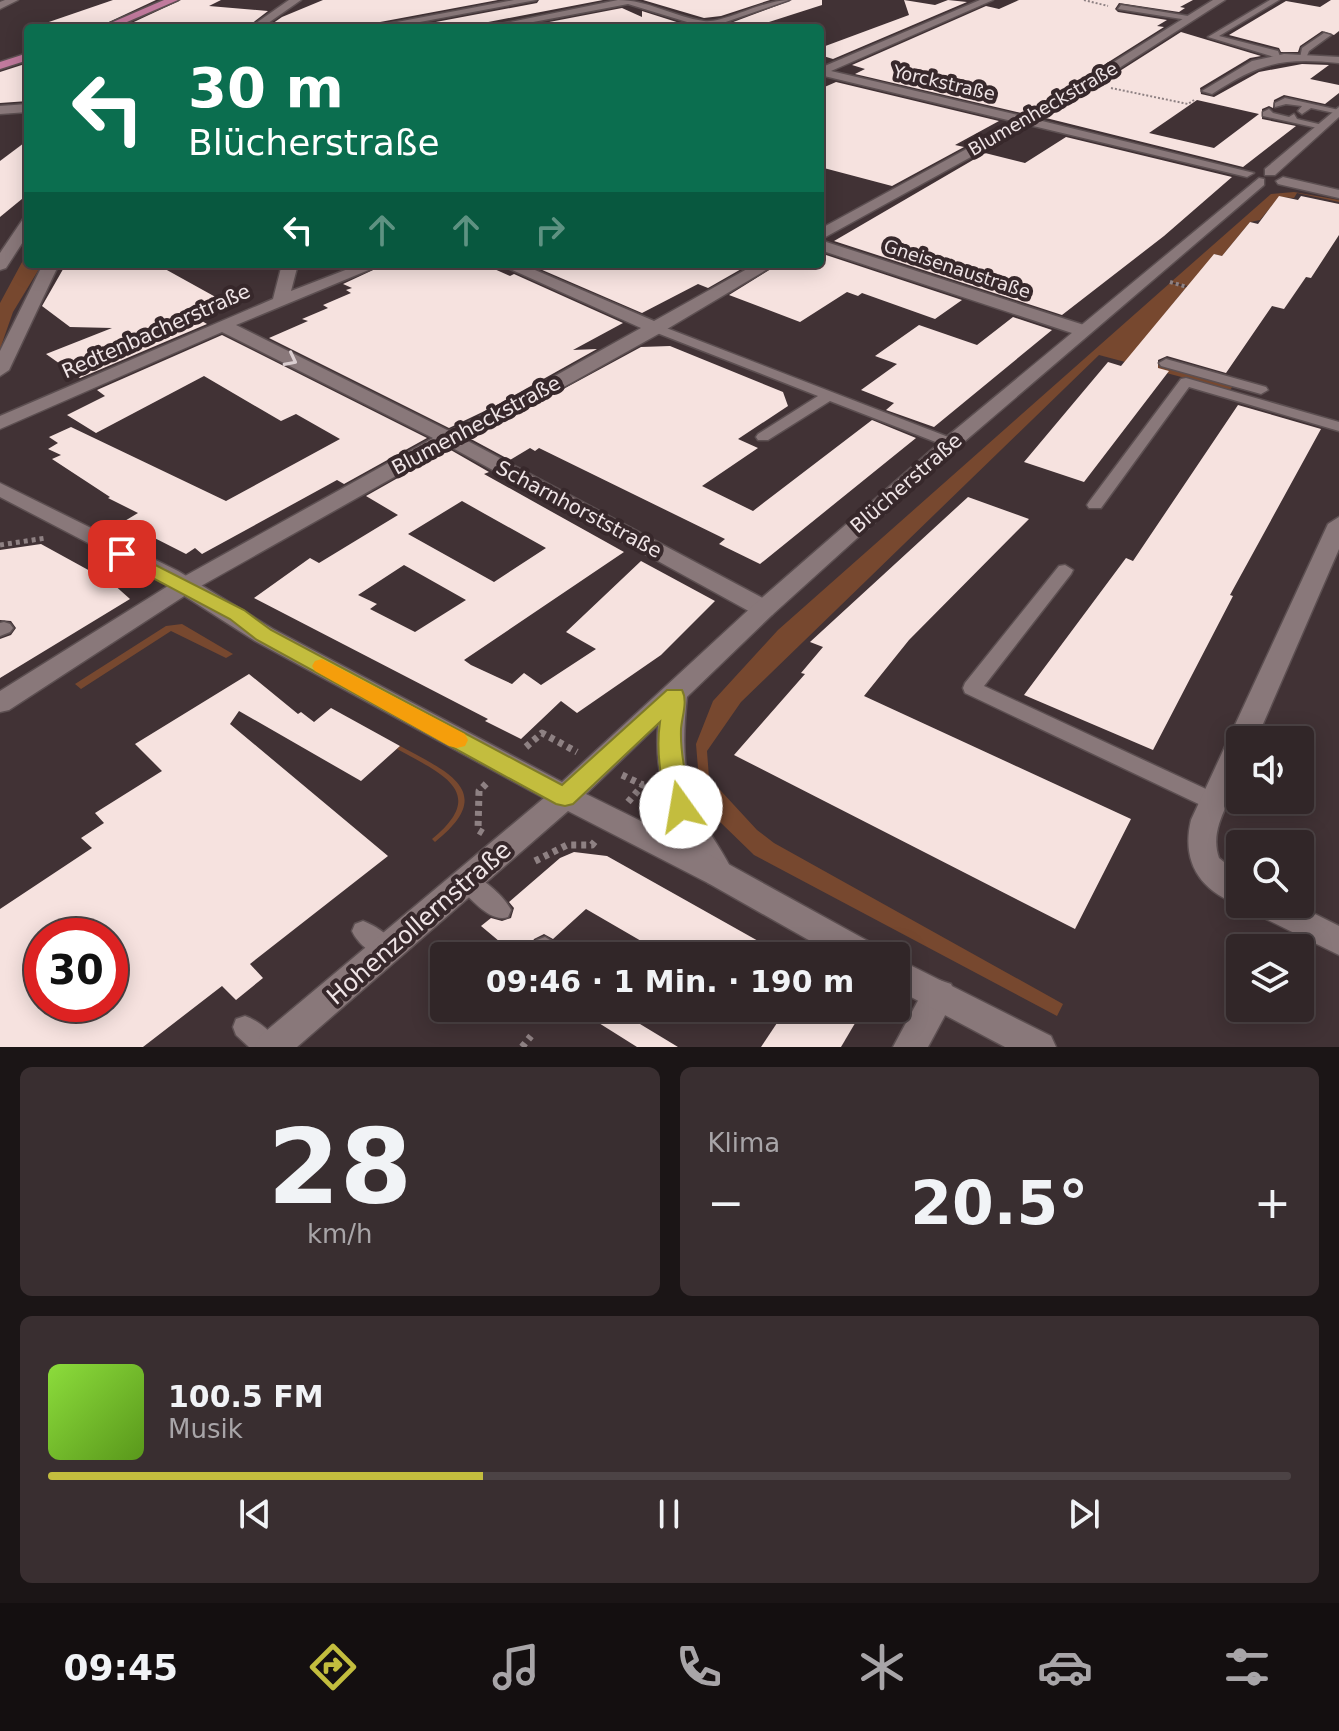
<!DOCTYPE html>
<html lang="de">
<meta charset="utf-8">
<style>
:root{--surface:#312628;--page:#392e30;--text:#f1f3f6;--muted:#a8a5a8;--line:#4c4345;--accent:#c3bd3e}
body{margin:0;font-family:"DejaVu Sans",sans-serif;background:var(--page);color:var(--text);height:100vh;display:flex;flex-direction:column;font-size:30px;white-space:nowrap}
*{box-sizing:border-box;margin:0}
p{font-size:26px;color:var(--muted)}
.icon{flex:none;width:44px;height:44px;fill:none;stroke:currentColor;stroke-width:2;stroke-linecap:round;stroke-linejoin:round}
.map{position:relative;height:1047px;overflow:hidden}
.drawer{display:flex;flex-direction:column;gap:20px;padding:20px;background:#1b1516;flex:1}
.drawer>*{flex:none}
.top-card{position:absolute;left:24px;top:24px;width:800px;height:244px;border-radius:8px;box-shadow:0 4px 20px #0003,0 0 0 2px var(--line);background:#0b6e4f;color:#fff;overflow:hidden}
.fabs{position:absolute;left:1226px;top:726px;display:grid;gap:16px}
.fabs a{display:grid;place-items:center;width:88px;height:88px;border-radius:8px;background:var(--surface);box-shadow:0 4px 20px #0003,0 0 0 2px var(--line);font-size:40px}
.speed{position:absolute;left:24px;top:918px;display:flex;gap:16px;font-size:40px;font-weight:700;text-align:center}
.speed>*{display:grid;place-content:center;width:104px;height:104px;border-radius:50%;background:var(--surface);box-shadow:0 4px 20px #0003,0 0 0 2px var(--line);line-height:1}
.speed .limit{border:12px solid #d22;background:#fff;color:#111}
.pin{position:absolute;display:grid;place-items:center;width:68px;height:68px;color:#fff;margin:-34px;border-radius:16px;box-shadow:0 4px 12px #0006}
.me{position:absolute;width:88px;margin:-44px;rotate:347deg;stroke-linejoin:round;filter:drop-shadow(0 0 6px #0008)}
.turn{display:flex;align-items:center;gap:28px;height:168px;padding:0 32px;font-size:36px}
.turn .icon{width:104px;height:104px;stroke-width:2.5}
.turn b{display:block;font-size:56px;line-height:68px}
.lanes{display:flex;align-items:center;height:76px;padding:0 32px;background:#0003;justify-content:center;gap:40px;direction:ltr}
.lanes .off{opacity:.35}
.big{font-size:60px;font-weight:700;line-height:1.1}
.drawer .card{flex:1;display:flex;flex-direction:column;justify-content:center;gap:12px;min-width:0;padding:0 28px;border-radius:12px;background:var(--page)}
.drawer .dial{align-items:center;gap:0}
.dial b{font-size:104px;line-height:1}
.song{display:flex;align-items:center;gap:24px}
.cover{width:96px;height:96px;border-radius:12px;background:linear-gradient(135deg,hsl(90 70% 55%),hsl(90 70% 35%))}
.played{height:8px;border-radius:4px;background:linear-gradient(90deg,var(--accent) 35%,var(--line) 35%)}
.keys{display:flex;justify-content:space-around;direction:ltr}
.heat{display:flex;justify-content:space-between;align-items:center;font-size:44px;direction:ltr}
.drawer .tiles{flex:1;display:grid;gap:20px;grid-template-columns:1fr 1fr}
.card:last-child{grid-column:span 2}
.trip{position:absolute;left:430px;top:942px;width:480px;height:80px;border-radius:8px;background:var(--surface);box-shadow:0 4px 20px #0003,0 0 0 2px var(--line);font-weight:700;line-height:80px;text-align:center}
.menu{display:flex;height:128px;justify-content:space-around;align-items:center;background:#140f10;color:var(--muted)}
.menu .icon{width:56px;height:56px}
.menu .selected{color:var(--accent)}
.menu b{font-size:36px;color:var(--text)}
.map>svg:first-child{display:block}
.green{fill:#77482f}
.building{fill:#f6e2df;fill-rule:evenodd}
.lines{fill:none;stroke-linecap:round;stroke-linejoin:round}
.service-casing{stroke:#5c4f51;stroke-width:3}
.minor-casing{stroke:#5c4f51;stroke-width:3}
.tertiary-casing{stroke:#5c4f51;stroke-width:3}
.secondary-casing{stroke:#5c4f51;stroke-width:3}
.primary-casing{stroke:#5c4f51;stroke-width:3}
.path-far3{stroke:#8e8183;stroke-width:2;stroke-dasharray:2 2;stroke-linecap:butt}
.path-far2{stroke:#8e8183;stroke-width:4;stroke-dasharray:3 3;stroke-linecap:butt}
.path-far1{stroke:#8e8183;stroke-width:5;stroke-dasharray:4 4;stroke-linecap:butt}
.path{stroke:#8e8183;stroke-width:7;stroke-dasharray:5 5;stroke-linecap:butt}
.service{fill:#89787a;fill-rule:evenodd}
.minor{fill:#89787a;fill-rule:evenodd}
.tertiary{fill:#89787a;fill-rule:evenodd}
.secondary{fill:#89787a;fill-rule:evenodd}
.primary{fill:#c17a9d;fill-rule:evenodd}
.oneway{stroke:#dbced0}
.route{fill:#c3bd3e;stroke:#7f7b28;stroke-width:2}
.slow{fill:#f59e0b}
.labels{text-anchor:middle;stroke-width:8;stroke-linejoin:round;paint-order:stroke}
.far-street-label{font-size:18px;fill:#efe4e6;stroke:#37282b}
.street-label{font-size:20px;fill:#efe4e6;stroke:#37282b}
.near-street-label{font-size:24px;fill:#efe4e6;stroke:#37282b}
</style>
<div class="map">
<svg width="1339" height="1047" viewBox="0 0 1339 1047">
<rect width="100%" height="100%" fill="#413235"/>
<g class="green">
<path d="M1294,192L1339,200V202L1297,193L1294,198L1279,197L1260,220L1250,222L1222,256L1214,254L1217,293L1171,282L1271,194Z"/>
<path d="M28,251V264H42L13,312L0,349V303Z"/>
<path d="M1170,283L1269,310L1184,290L1130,357L1233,386L1230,390L1099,355L741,702L707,751L709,778L757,830L774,843L1063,1004L1057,1016L754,855L719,821L707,804L699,780L696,744L713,701L778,630Z"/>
<path d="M182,624L233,654L226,658L171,631L81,689L75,684L166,626Z"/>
<path d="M400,746C448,772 498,792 435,842L432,839C490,792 440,773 397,749Z"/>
</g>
<g class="building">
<path d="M113,0H156L96,28H44L43,24Z"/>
<path d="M181,0H221L209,6L268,11L246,28H121Z"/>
<path d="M323,0H498L364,25L362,28H266L282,17Z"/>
<path d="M539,0H603L478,24L404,28L537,3Z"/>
<path d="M643,0H770L721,16L704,18Z"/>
<path d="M792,0H822V5L750,28L728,24Z"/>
<path d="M904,0L935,5L948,0L967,2L833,59L820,55V48L909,15Z"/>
<path d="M1019,0H1193L1180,7L1185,8L1179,12L1119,3L1115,9L1118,12L1167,20L1157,26L1164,27L1026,114L855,74L865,69L852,65L986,6L999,9Z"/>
<path d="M1331,0H1339V31L1334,35L1322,31L1300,46L1298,52H1281L1279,48L1229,35L1286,1L1320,7Z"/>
<path d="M622,8L642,17V11L686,25L668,28H518Z"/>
<path d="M1181,32L1261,56L1250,58L1200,88L1201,94L1214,97L1259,72L1302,64L1329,65L1310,79L1339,85V93L1325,104L1284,95L1274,100L1273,108L1269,106L1262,109V119L1296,126L1243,167L1046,118ZM1197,100L1259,114L1214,148L1149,133Z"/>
<path d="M28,63V101L0,103V72Z"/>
<path d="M836,82L999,121L955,145L964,147L892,186L820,167V89Z"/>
<path d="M1066,137L1232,177L1164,236L1062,315L834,241L985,153L1025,163Z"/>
<path d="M28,140V194L0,217V161Z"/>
<path d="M1279,196L1298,200L1301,196L1339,204V235L1311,278L1306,277L1284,309L1272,306L1226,373L1167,356L1158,360V368L1169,371L1084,482L1024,462L1108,362L1121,366L1214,254L1222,256L1250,222L1258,224Z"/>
<path d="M820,253L962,300L935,319L862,293L858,296L847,292L800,322L729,295L779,264H820Z"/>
<path d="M66,264H156L230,305L197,318L207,324L80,378L46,354L112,328L70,327L42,306Z"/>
<path d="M386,264H483L510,276L514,274L623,323L573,350L597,349L495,406L449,428L269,338L308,321L302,319L328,308L323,305L351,293L346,290L352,288L343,284Z"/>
<path d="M536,264H750L708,288L698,284L642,313L533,266Z"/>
<path d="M1013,317L1052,330L934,427L886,410L894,403L861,390L897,364L875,356L919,325L977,345Z"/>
<path d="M222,335L427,438L344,484L337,480L202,554L195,548L186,554L123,522L138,513L108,498L110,497L52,459L61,455L48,449L58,443L49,437L71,427L226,501L340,439L296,414L281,421L204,376L96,433L67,415L105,396L97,390Z"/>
<path d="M670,346L783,392L788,406L738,439L758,448L702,486L753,511L872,420L916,438L760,564L719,544L725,539L539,448L535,451L530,448L510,460L471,439L641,347Z"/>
<path d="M1238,405L1321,429L1230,595L1233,596L1153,750L1024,695L1126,558L1133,561Z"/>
<path d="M449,449L489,472L484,474L624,552L464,660L471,665L512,684L524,673L541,685L596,649L566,632L641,561L715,601L661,655L577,713L561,701L521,739L485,721L488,719L254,598L310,558L319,563L398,515L366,496ZM462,501L485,514L546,548L494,582L408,534ZM404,565L466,600L415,632L370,609L377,604L358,595Z"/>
<path d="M968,497L1029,519L909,640L864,696L1131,819L1075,929L734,755L805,674L801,673L823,647L810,642Z"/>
<path d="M41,544L112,583L130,599L0,678V639L11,635L16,628L11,621L0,620V550Z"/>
<path d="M249,674L298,714L301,712L314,722L331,708L400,746L361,781L239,711L230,724L388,856L250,964L263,978L236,1000L222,986L143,1047H0V909L92,848L81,838L104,823L95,813L162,771L135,744ZM42,936H110V1004H42Z"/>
<path d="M574,852L607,856L785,956H667L586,909L553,939L544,934L534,939L530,946L534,956H517L481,926L491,918L502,921L511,918L514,908L509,902L560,858Z"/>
<path d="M575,1008H652L640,1024L678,1047H637Z"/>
<path d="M787,1008H864L841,1047H761Z"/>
</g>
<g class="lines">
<defs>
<g id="service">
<path d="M1270,0H1279L1219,36L1278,51L1281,59L1208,37Z"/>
<path d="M1121,5L1188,16L1192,18L1188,20L1118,9Z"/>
<path d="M1324,33L1331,35L1309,51L1306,58H1300L1302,48Z"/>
<path d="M1285,98L1339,110V114L1311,108L1302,114L1298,111L1302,106L1286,104L1275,107V103Z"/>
<path d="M1269,109L1273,113L1289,117L1294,114L1297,119L1327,126L1322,129L1263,116V112Z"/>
<path d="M656,324L956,440L958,443L956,446H946L830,401L768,440H758L756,437L758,434L818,396L652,331V325Z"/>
<path d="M1166,359L1266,387L1268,390L1261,394L1161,366L1159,363Z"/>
<path d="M1186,378L1339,422V431L1189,387L1101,508H1089L1087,505L1089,502L1181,379Z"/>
<path d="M1065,565L1073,570L1071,574L984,686L1221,796L1224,802L1221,808L1214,810L1207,808L965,693L963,688L965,683L1059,566Z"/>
<path d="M4,622L10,624L13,628L10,632L0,636V623Z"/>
<path d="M467,872C482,877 504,896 511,910L508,917C490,923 472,899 459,888L456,881L459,874Z"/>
<path d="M363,921C376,926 393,937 399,950L395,957C380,963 358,945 352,931L355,924Z"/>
<path d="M545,937L564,949L568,956L537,954L533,947L537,940Z"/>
<path d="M245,1016C259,1021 274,1033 279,1047H249L236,1035L233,1027L236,1019Z"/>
</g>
<g id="minor">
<path d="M5,0H18L0,9V2Z"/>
<path d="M514,0H536L388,28H365Z"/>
<path d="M618,0C648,0 674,17 704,21C723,24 762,0 789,0L717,25L721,28H697V25L628,4L502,28H481Z"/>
<path d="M980,0H993L831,71L1026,117L1213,0H1225L1038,120L1254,173L1247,177L1029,125L820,240V229L1016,122L820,75V68Z"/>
<path d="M1284,54L1339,57V63C1283,57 1259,63 1212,94L1202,91L1252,61Z"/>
<path d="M28,104V112L0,114V106Z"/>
<path d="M1283,177L1339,190V198L1278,184L1276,181Z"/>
<path d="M820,240L1087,326L1090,330L1081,335L1075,334L820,250Z"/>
<path d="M43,264H59L9,370L0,376V351Z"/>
<path d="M282,264H298L291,291L361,264H383L236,325L449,431L496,409L641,328L499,264H521L654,321L756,264H776L662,332L510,417L464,439L772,603L776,609L772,615H756L449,446L192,591L9,710L0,712V691L176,581L433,438L222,332L0,429V416L273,299Z"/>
<path d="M1339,517V549L1256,740H1240C1240,750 1242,763 1240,772C1233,801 1208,826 1219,858L1240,875V904H1243L1240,905C1200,891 1181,862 1191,820L1328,524Z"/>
<path d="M674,687L683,689L687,696C683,735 681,777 699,814C710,835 724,853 734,874L730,883L719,887L708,883C678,829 653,791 658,726C658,713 659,700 665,689Z"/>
<path d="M1250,904H1295L1339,926V955L1254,913Z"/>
<path d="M939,980L951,984L956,995L928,1047H893L927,984Z"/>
</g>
<g id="tertiary">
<path d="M289,0H301L261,28H249Z"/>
<path d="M28,218V234L6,268L0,270V253L23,219Z"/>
</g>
<g id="secondary">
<path d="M1339,107V117L1275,175H1265V169Z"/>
<path d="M1259,178L1264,179V185L958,447L772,615L586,794L730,865L877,946L882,956H837L708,883L568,811L297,1047H255L260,1036L544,798L255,641L161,581L0,497V483L178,571L273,629L562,782L756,603L944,439Z"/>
<path d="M896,958L1051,1036L1056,1047H1005L896,989Z"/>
</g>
<g id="primary">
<path d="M164,0H178L113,28H99Z"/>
<path d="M28,53V60L0,69V62Z"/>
</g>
</defs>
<use href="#service" class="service-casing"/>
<use href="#minor" class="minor-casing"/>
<use href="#tertiary" class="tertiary-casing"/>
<use href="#secondary" class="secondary-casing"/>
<use href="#primary" class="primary-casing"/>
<g class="path-far3">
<path d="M1084,0L1108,6"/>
<path d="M1111,88L1188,104L1194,100"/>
</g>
<path class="path-far2" d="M1170,282L1187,287"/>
<path class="path-far1" d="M0,545L46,538"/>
<g class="path">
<path d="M526,747L542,733L577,752"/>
<path d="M622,775L643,785L649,783"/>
<path d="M628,802L643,785"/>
<path d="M483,833L478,830L479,791L489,781"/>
<path d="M535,861L567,845H592L596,840"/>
<path d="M522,1047L531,1036"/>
</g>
<use href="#service" class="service"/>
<use href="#minor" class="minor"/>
<use href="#tertiary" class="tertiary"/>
<use href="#secondary" class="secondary"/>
<use href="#primary" class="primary"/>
</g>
<defs><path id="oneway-chevron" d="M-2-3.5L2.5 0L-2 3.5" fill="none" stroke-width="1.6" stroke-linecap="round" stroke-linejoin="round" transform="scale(2)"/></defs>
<use class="oneway" href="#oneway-chevron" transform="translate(291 360) rotate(27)"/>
<path class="route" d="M122,548L244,610L271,630L562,785L667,690H682C688,701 682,716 681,729C680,755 687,781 693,807L690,813L681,816L673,813C660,789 656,749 660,722L573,804L565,806L556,804L257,640L230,619L115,558L112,554Z"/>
<path class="slow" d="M322,659L465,734L468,740L465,746L457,748L449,746L315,671L312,666L315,661Z"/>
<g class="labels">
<g class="far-street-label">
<text transform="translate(944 83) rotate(13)" y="6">Yorckstraße</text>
<text transform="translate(1043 109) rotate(-30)" y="6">Blumenheckstraße</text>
<text transform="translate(957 269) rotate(18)" y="6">Gneisenaustraße</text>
</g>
<g class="street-label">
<text transform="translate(156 331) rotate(-24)" y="7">Redtenbacherstraße</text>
<text transform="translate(476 425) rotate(-28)" y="7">Blumenheckstraße</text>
<text transform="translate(906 483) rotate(-41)" y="7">Blücherstraße</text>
<text transform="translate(579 509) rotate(28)" y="7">Scharnhorststraße</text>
</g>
<g class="near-street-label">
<text transform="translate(419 923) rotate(-41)" y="8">Hohenzollernstraße</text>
</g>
</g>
</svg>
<div class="fabs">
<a><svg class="icon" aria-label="sound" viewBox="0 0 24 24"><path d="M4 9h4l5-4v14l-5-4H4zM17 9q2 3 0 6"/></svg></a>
<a><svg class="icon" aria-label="search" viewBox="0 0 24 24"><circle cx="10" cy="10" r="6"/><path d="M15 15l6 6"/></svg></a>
<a><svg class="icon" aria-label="layers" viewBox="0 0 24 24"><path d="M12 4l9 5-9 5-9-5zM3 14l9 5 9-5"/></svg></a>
</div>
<div class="speed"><div class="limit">30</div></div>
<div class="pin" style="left:122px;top:554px;background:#d93025"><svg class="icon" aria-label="arrive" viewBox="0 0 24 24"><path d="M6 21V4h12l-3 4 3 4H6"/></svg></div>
<svg class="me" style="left:681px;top:807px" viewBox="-20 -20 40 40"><circle r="19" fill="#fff"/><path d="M0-13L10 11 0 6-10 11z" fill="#c3bd3e"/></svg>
<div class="trip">09:46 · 1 Min. · 190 m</div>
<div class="top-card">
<div class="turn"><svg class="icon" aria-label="left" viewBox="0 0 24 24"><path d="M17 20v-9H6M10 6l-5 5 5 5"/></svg><div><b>30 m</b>Blücherstraße</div></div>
<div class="lanes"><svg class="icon" aria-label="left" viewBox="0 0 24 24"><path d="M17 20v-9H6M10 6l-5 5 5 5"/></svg><svg class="icon off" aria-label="ahead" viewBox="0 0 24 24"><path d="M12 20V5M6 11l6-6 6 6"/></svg><svg class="icon off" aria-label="ahead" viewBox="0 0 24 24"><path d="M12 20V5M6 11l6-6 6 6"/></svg><svg class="icon off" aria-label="right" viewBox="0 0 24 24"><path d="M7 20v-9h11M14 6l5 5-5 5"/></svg></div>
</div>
</div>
<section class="drawer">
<div class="tiles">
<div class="card dial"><b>28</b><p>km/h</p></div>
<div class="card"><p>Klima</p>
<div class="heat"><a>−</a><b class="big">20.5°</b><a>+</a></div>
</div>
<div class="card">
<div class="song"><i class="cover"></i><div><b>100.5 FM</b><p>Musik</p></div></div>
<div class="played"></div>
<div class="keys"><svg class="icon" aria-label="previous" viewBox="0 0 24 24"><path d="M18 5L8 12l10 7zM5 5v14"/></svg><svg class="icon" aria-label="pause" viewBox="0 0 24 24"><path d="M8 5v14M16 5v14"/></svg><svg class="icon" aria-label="next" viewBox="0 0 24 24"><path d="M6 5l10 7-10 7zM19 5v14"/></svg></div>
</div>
</div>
</section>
<nav class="menu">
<b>09:45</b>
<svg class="icon selected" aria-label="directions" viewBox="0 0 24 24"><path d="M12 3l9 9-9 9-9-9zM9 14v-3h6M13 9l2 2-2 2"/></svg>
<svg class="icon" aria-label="music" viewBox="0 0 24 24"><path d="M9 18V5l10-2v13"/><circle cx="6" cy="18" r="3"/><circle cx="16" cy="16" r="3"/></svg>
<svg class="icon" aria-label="phone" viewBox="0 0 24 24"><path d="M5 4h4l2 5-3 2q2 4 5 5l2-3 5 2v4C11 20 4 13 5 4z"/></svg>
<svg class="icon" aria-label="climate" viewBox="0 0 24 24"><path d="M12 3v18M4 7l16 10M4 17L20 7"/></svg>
<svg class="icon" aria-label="car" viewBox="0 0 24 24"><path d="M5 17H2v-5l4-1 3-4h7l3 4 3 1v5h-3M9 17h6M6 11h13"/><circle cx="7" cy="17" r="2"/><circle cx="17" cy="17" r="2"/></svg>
<svg class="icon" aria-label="filters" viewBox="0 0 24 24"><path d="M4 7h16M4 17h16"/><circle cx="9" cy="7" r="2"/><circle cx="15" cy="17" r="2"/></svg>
</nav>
